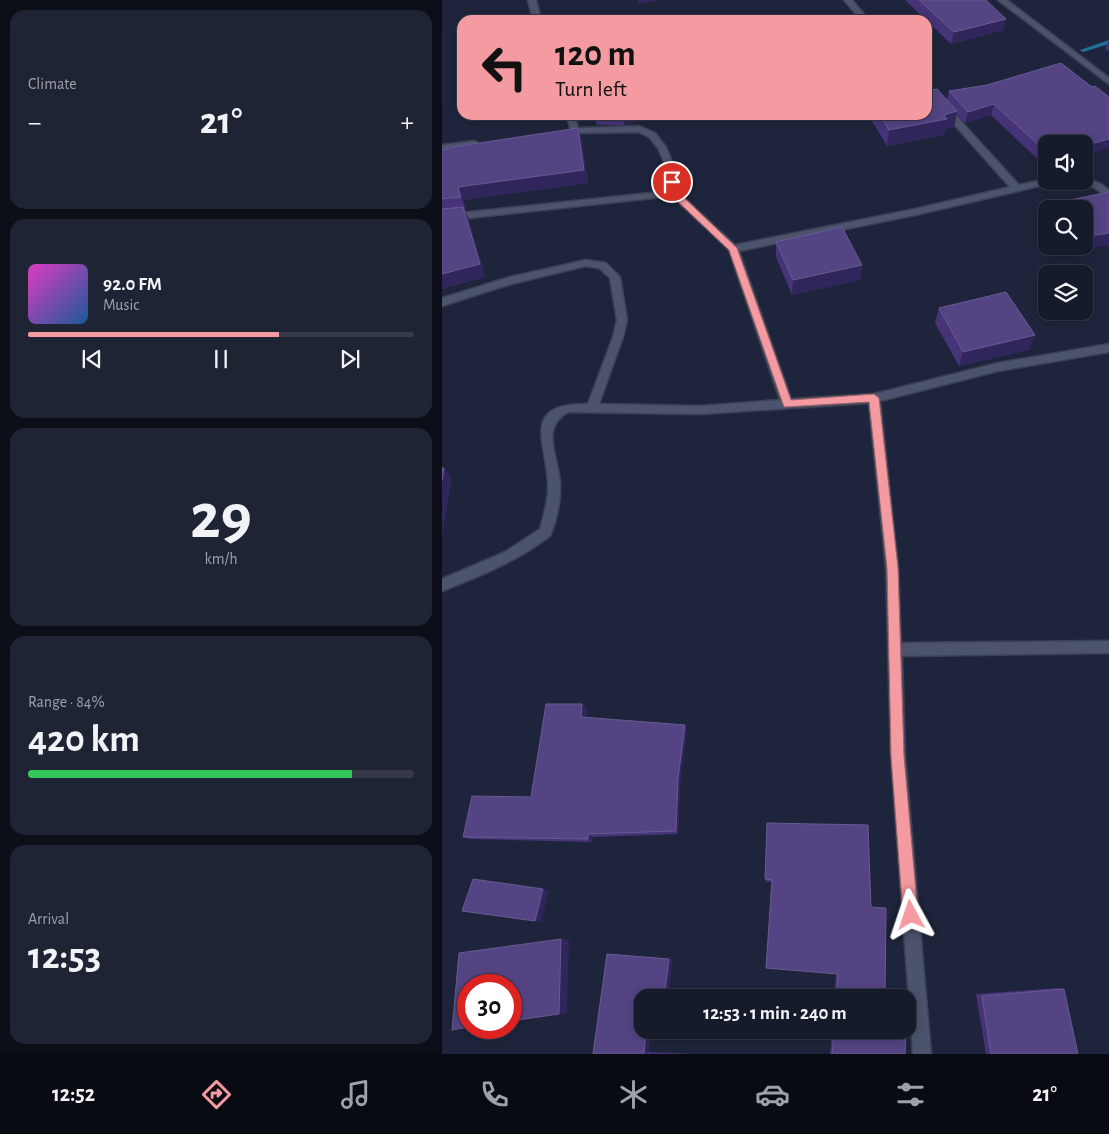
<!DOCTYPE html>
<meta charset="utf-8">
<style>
:root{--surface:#161b2c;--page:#1f2434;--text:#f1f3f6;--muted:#9ea1a9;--line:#353948;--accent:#f49aa1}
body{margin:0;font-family:"Alegreya Sans",sans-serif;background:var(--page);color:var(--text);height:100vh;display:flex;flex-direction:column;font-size:19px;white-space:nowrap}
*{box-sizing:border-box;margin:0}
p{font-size:16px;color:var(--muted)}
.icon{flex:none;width:28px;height:28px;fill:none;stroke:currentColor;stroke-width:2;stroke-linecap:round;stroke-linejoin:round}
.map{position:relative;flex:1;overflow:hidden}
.side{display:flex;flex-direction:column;gap:10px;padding:10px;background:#0c0f18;width:442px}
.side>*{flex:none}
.banner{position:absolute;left:15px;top:15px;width:475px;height:105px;border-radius:15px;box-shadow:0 2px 12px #0003,0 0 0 1px var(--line);background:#f49aa1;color:#111;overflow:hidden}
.fabs{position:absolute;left:596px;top:135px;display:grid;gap:10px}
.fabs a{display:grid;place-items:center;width:55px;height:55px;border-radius:10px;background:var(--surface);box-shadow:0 2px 12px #0003,0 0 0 1px var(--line);font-size:25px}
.speed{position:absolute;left:15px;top:974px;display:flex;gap:10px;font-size:25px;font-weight:700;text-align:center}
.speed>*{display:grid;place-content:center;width:65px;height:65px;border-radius:50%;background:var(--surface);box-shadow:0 2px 12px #0003,0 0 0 1px var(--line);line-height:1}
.speed .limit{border:8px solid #d22;background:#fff;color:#111}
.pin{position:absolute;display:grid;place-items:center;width:42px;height:42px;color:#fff;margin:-21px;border:2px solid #fff;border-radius:50%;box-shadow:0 1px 5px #0007}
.me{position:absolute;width:55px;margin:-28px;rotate:355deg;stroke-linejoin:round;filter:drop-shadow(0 0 4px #0008)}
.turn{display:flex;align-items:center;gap:18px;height:105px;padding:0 15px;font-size:22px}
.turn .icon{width:65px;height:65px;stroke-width:2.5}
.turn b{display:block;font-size:35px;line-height:42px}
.big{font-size:38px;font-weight:600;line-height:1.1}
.side .widget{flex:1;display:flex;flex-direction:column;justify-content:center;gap:8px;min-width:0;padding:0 18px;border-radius:15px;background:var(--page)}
.side .dial{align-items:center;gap:0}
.dial b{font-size:65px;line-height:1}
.song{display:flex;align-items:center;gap:15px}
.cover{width:60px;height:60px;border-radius:8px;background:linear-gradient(135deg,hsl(310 70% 55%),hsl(210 70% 35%))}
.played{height:5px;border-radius:2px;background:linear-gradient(90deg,var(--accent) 65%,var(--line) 65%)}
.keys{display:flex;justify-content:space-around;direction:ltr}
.heat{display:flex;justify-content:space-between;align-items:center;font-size:28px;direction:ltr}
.charge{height:8px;border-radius:4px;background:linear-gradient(90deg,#34c759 84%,var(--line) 0)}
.trip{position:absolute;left:192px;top:989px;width:282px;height:50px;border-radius:15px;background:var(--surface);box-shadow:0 2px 12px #0003,0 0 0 1px var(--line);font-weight:600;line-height:50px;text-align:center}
.tabs{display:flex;height:80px;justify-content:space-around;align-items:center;background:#090b12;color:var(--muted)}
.tabs .icon{width:35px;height:35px}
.tabs .current{color:var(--accent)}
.tabs b{font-size:22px;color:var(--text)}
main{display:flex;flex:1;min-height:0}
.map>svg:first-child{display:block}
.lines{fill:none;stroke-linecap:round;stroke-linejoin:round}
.stream{fill:#1d7397;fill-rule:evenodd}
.minor-casing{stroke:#3c4053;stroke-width:3}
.minor{fill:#4c536d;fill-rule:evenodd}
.wall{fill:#473378}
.shaded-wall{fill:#31265b}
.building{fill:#554483;stroke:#685a92}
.route{fill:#f49aa1;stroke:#9f6469}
</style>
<main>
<section class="side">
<div class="widget"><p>Climate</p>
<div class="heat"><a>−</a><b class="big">21°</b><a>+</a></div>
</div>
<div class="widget">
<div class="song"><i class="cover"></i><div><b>92.0 FM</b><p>Music</p></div></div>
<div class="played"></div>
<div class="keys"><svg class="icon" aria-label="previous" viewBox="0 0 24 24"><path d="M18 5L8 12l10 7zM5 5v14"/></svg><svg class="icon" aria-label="pause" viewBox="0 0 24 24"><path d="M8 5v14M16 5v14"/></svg><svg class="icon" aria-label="next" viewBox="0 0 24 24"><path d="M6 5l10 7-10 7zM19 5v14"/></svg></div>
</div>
<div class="widget dial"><b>29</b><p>km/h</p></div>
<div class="widget"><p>Range · 84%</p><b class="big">420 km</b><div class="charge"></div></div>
<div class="widget"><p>Arrival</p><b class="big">12:53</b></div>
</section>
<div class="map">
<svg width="667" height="1054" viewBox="0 0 667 1054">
<rect width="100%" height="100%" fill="#1e243b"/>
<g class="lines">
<path class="stream" d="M667,40V44L641,52L638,50Z"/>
<defs>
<g id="minor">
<path d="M86,0H94L99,20H91Z"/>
<path d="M402,0H410L427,20H419Z"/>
<path d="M556,0H565L667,78V84Z"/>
<path d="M485,87H488L577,185L605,179V181H612L611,183L473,215L297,251L349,399L432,394L556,363L667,344V352L556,371L438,401L456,568L459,643L667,641V653L460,656L463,756L489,1054H471L449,756L444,568L427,403L258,414L126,412C97,429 117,457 118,483C119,499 115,521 108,536C75,561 39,576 0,591V579L63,552L98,529C102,514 107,498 106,483C104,441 78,403 146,404L171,337L175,320L168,278L157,268L144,266L69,284L0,306V298L68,277L144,260L164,263L178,277L185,320L181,337L157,404L258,406L338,400L287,250L230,196L0,221V215L227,191L222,162L216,148L207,137L196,132L130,133L124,115H132L136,128L197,126L213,133L224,147L230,162L236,192L293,245L473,209L568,187L485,94Z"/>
<path d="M32,141L35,142V146L0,151V145Z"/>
<path d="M642,177L659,184L667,190V199L653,188L639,182L642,181Z"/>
</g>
</defs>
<use href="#minor" class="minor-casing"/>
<use href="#minor" class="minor"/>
</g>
<g class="wall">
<path d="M463,0H544L562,30L509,44Z"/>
<path d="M667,39V51L663,49Z"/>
<path d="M545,85L605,144V168L549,115L523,123L515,114L512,127L503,129L502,135L445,146L428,118V115H485L505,100L507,91Z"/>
<path d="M151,115H216L182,125H155Z"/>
<path d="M140,142L146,183L21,200L24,211H23L27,220L43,277L0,289V150Z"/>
<path d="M667,192V245L648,248L642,241V209H624L628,200Z"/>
<path d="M334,242L420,265L418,280L350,295L334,257Z"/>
<path d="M497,308L593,335L587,350L517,366L493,323Z"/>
<path d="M140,704L145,709L144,718L243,725L245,730L238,783L236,834L151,837L150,842L29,839L21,837L89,797Z"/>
<path d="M325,823L429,907L443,998H392L394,974L330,882H324Z"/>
<path d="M165,954L230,959L226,998H201V1030H208L207,1052L253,1054H151Z"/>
<path d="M615,988L622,989L636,1054H544L534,994Z"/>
<path d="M390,1030H464L463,1054H388Z"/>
</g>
<g class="shaded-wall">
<path d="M196,0H217L196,4Z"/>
<path d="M564,19L562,30L509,44L512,32Z"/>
<path d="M552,104L549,115L523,123L526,112Z"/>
<path d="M515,111L512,127L503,129L502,135L445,146L447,130Z"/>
<path d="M180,115H216L182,125Z"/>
<path d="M136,128L140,142L146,183L21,200L24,211L19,197L16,187Z"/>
<path d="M667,139V148L642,156V146Z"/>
<path d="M21,207L27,220L43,277L0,289V274Z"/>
<path d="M667,233V245L648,248L654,235Z"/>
<path d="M420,265L418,280L350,295L351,280Z"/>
<path d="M593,335L587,350L517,366L521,352Z"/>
<path d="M2,468L10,479L0,536V481Z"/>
<path d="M140,704L145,709L143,722L139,717Z"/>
<path d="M243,725L245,730L238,783L236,834L234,831L236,779Z"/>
<path d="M146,834L151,837L150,842L146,839Z"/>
<path d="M101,889L107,890L99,922L93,921Z"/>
<path d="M119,939L127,940L125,1012L117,1014Z"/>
<path d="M227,959H230L226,998H222Z"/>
<path d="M204,1030H208L207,1052L202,1054Z"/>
</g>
<g class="building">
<path d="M477,0H544L564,19L512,32Z"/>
<path d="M619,63L650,87L653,86L667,97V139L642,146V144H605V153L552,104L526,112L507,91L545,85Z"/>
<path d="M495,89L515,111L502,115L505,119L447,130L438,115H485V91Z"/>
<path d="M136,128L142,170L16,187L19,197L0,199V150L17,146Z"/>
<path d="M667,192V233L654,235L642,220V209H634L628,200Z"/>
<path d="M21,207L38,264L0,274V209Z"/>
<path d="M400,227L420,265L351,280L334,242Z"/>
<path d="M564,292L593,335L521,352L497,308Z"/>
<path d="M0,468H2L0,481Z"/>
<path d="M104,704H140L139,717L243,725L236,779L234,831L146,834V839L21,837L30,796L89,797Z"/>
<path d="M325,823L426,825L429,907L444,908L443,998H394L396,974L324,968L330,880L323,879Z"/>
<path d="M31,879L101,889L93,921L20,911Z"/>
<path d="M119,939L117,1014L69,1021V985H26V1027L10,1030L17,953Z"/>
<path d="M165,954L227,959L222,998H201V1030H204L202,1054H151Z"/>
<path d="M622,989L636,1054H549L540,996Z"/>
<path d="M392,1030H464L463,1054H390Z"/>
</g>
<path class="route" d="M230,179L234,182L236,192L295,248L349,400L432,394L437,398L456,568L462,756L476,915L474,920L469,922L463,920L461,915L449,756L445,568L427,402L342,407L287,250L229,195L226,182Z"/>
</svg>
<div class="fabs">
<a><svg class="icon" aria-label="sound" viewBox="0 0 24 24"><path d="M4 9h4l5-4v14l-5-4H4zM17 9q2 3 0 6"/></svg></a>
<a><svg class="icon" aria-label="search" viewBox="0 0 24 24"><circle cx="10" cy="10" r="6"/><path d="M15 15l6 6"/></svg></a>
<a><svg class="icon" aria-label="layers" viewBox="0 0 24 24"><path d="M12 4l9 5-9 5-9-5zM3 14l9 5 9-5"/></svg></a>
</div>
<div class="speed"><div class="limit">30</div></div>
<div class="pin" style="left:230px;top:182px;background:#d93025"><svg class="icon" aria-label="arrive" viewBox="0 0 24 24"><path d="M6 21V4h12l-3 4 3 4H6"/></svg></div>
<svg class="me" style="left:469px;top:915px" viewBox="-20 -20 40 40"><path d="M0-17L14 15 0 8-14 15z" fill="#f49aa1" stroke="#fff" stroke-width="4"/></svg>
<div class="trip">12:53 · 1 min · 240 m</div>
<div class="banner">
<div class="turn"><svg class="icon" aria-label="left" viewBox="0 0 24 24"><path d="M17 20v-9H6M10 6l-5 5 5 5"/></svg><div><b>120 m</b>Turn left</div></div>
</div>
</div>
</main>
<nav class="tabs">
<b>12:52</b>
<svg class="icon current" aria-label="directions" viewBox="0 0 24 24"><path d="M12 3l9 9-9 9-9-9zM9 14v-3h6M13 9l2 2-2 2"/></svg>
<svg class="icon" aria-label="music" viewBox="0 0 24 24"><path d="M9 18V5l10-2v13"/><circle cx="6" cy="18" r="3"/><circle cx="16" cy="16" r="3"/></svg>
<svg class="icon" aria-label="phone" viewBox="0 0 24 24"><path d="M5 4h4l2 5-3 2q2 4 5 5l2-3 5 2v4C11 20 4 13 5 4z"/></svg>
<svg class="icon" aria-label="climate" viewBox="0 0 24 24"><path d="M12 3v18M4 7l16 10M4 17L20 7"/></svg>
<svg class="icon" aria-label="car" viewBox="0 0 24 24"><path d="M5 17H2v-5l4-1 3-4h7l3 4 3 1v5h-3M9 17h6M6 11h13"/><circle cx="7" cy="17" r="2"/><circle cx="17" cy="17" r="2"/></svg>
<svg class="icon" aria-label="filters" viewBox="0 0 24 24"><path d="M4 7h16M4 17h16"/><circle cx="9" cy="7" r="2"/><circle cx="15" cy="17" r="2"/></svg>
<b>21°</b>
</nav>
